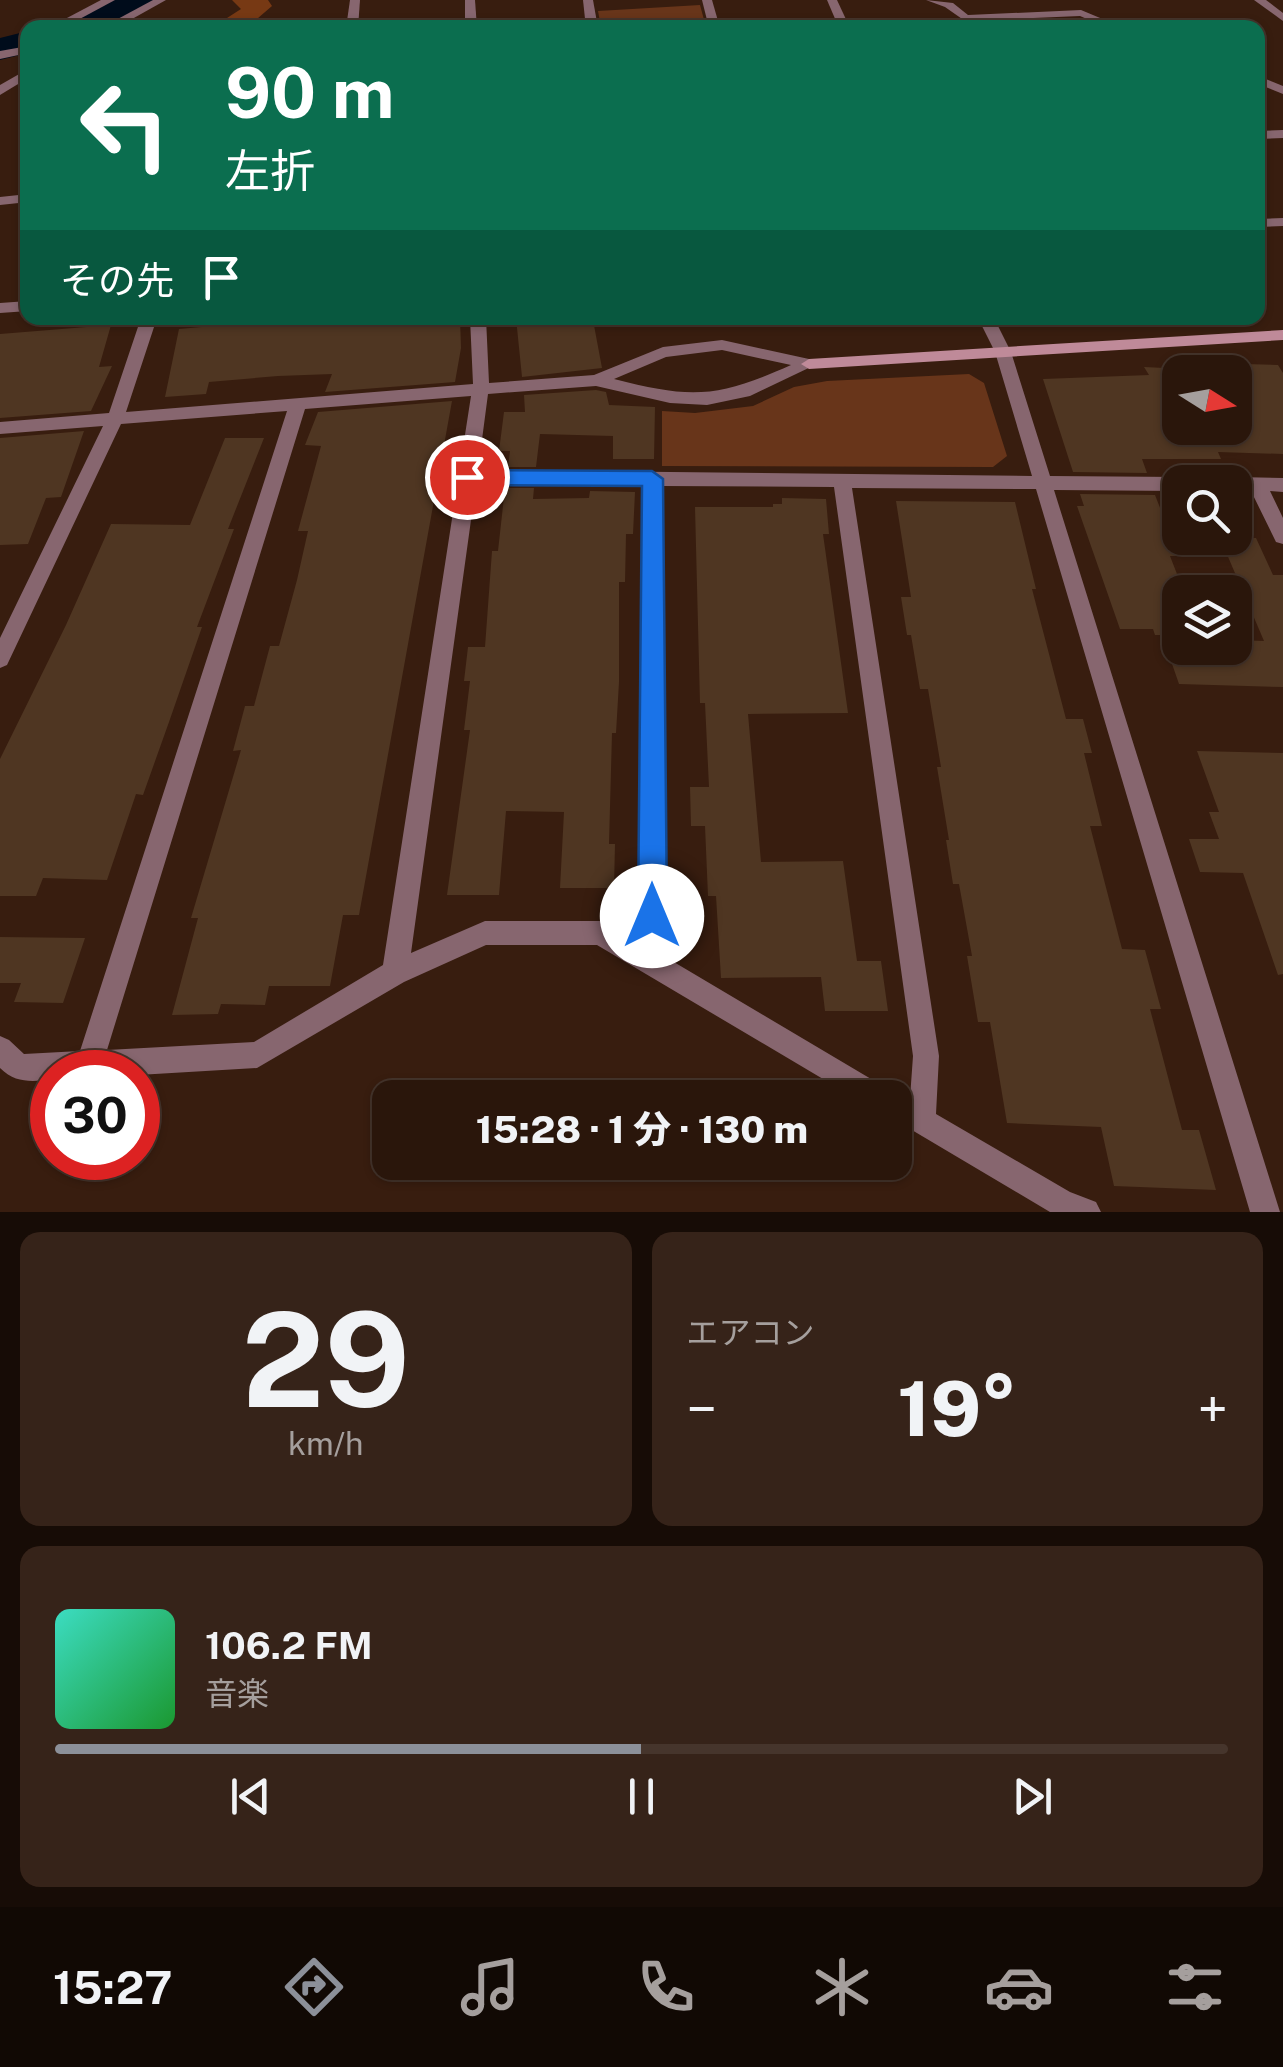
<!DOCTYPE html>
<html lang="ja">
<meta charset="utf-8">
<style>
:root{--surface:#2a160b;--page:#362319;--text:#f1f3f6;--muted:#a59f9d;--line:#46352c;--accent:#8c9099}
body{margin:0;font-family:"Public Sans","Noto Sans JP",sans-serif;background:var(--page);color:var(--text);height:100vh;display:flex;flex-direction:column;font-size:38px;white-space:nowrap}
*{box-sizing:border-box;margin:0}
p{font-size:32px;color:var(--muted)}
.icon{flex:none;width:55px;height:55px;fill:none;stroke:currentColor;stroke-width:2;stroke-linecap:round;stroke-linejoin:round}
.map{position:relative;height:1212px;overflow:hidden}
.details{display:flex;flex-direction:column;gap:20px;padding:20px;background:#170c06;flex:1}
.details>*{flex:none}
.banner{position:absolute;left:20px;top:20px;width:1245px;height:305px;border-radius:20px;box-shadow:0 2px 8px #0004,0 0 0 2px var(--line);background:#0b6e4f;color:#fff;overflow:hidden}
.needle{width:65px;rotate:101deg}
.fabs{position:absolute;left:1162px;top:355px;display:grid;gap:20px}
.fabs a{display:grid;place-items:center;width:90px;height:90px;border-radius:20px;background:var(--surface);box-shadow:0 2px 8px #0004,0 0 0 2px var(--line);font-size:50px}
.speed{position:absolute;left:30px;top:1050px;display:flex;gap:20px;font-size:50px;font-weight:700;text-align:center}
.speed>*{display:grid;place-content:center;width:130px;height:130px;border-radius:50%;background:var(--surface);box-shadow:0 2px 8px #0004,0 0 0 2px var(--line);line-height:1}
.speed .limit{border:15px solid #d22;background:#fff;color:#111}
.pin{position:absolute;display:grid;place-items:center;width:85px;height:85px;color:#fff;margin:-42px;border:5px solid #fff;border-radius:50%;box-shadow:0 2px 10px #0007}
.me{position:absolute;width:110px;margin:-55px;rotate:0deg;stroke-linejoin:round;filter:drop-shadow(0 0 8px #0008)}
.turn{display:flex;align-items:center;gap:35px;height:210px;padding:0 40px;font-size:45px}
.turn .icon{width:130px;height:130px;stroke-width:2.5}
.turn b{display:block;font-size:70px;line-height:85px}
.then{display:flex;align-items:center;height:95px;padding:0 40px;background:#0003;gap:20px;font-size:38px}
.big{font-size:75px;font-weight:800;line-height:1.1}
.details .tile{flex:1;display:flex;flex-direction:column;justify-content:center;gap:15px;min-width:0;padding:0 35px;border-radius:20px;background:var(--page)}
.details .dial{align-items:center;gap:0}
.dial b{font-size:130px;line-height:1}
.song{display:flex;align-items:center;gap:30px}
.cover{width:120px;height:120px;border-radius:15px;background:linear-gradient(135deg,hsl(170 70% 55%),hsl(130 70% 35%))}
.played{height:10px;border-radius:5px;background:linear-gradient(90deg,var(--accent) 50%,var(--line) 50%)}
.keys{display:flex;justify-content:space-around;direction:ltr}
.heat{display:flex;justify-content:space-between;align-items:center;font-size:55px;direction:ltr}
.details .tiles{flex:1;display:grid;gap:20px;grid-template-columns:1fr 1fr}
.tile:last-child{grid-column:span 2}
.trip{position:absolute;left:372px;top:1080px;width:540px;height:100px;border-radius:20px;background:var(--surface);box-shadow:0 2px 8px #0004,0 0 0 2px var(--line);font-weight:800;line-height:100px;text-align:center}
.tabs{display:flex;height:160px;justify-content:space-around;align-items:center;background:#110904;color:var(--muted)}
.tabs .icon{width:70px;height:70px}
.tabs .selected{color:var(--accent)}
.tabs b{font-size:45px;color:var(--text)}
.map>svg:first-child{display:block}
.green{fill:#68351a}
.forest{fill:#773914}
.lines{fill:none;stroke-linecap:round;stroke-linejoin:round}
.river{fill:#000c1b;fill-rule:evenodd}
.building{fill:#4f3622;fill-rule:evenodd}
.street{fill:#87666f;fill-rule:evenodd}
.secondary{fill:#bf8a99;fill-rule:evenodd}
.route{fill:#1a73e8;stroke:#114b97;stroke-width:2.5}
</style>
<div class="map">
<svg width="1283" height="1212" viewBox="0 0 1283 1212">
<rect width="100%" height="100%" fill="#381d0f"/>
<g class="green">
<path d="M700,5L706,27H601L598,11Z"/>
<path d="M969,374L984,383L1007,456L993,467L662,466V411L695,413L753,406L794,387L827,381Z"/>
</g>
<path class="forest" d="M232,0H268L272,6L250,25L213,27L241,9Z"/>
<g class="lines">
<g class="river">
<path d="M107,0H154C133,29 89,28 58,28L63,20Z"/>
<path d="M28,31V53L0,60V38Z"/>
</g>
</g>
<g class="building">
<path d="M247,318H460L461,348L455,382L325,392L332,374L278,376L209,382L206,394L165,397L179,329L246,323Z"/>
<path d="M516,318H556L557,323L593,320L602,368L522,377Z"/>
<path d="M111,325L99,367L112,366L91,411L0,418V334Z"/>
<path d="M1244,364L1278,365L1283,373V454L1218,452L1221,459H1142L1147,473L1073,472L1043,379L1149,375L1144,367L1248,372ZM1180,372H1235V428H1180Z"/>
<path d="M596,390L606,392L609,405L655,407L654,459H613V436L540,434L536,467H508L510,451H499L504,412H525L524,395Z"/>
<path d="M452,401L359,915H343L330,986H269L265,1005L221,1004L218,1014L172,1015L198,918H191L241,750L233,751L245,706H254L270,646H279L297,580L308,531H298L321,446L305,445L318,412Z"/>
<path d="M84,431L61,497L46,498L28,544L0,545V438Z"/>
<path d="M225,438H264L228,529H234L197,627H202L169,722L143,795L136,794L107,880L43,878L36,896H0V759L66,625L111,524L190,525Z"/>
<path d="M505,488H534L533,499L589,498L590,491L635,492L633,534H626L625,582H619V682L616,733H612L609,844H615L614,888H560L564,812L506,811L499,895H447L470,730H464L470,681H464L468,647H485L492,551H498Z"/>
<path d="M1080,494L1155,495L1179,556H1170L1184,592H1180V648H1235V640L1264,641L1220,538H1256L1273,575H1283V687L1179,684L1162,635H1155L1153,629H1120L1077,506H1084Z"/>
<path d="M782,498L826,499L829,534H823L848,713L748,714L761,862L843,861L857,961H881L888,1011H825L821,977L721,978L716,896H708L705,826H691L690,787H709L705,703H700L695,507H773V504H782Z"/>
<path d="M896,501L1015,502L1036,589H1032L1066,719H1083L1092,753H1084L1102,826H1090L1122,949L1145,950L1161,1009H1150L1182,1130H1199L1216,1190L1114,1186L1101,1127L1007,1123L990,1022H978L967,956H972L959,884H953L946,840H949L937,767H941L928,689H920L911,635H907L901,597H911Z"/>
<path d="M1197,751L1283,753V974L1278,975L1243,873L1200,872L1189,839H1219L1209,812H1219Z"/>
<path d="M0,937L85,938L63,1003L14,1002L21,983H0Z"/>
</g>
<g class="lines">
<g class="street">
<path d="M101,0H115L63,28H48Z"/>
<path d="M153,0H166L116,28H101Z"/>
<path d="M350,0H360L358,28H346Z"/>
<path d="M465,0H475L477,28H465Z"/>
<path d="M583,0H593L598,28H586Z"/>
<path d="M702,0H712L720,28H709Z"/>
<path d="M827,0H837L850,28H839Z"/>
<path d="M926,0L953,3L968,15L1081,10L1124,28H1108L1080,16L965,21L945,7Z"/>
<path d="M1254,0H1266L1283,13V21Z"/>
<path d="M28,46V53L0,59V51Z"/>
<path d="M28,69V78L0,95V85Z"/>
<path d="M1258,76L1283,86V94L1258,84Z"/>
<path d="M1283,130V138L1258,139V131Z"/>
<path d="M28,194V202L0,205V197Z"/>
<path d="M1283,218V226L1258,227V219Z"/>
<path d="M28,301V311L0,313V303Z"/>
<path d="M141,318H157L126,412L473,384L470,318H486L489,383L594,375L663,347L722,340L809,359L817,364L750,396L707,405L670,403L596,386L488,394L478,470L1032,476L995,352L978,318H994L1011,352L1050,476L1180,477L1188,482H1180V491L1054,490L1280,1212H1250L1036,489L852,488L939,1056L936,1114L1070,1192L1096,1202L1101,1212H1050L895,1120V1098H855L597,945H486L404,982L257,1068L138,1075L52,1072V1080C31,1081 16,1084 0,1068V1036L9,1040L24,1054L80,1051L287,411L121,424L7,665L0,668V638L103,426L0,434V422L109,413ZM722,350L791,365C717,398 692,399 614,379L666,357ZM471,396L383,965L254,1042L107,1050L305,409ZM476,484L643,485L641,916L635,939L600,921H485L411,953ZM661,486L834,487L913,1056L910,1098L893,1092L657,952L665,916Z"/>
<path d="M1235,477L1283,478V492L1270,491L1283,518V544L1276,542L1251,491H1235V482H1227Z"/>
</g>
<path class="secondary" d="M1283,330V340L809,369L801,364L809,359Z"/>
</g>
<path class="route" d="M467,470L652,471L663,479L667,916L662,926L652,931L643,926L638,916L642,486L467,485L457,477Z"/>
</svg>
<div class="fabs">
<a><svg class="needle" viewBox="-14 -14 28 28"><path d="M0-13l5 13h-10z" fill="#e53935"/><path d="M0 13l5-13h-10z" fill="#a59f9d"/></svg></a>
<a><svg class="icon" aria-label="search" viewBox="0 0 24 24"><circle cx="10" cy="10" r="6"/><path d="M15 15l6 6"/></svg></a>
<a><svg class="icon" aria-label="layers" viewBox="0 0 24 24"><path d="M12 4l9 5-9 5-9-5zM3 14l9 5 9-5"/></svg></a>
</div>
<div class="speed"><div class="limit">30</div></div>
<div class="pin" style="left:467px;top:477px;background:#d93025"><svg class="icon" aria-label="arrive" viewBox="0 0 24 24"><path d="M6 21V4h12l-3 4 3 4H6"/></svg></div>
<svg class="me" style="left:652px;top:916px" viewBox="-20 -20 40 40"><circle r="19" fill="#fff"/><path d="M0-13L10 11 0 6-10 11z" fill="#1a73e8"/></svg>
<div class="trip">15:28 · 1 分 · 130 m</div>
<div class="banner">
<div class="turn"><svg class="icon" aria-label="left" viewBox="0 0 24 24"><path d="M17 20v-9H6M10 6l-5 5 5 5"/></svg><div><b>90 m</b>左折</div></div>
<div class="then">その先<svg class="icon" aria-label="arrive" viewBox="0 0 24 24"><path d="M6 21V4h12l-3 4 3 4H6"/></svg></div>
</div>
</div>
<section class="details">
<div class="tiles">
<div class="tile dial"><b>29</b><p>km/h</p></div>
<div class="tile"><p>エアコン</p>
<div class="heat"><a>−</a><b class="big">19°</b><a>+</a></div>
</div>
<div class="tile">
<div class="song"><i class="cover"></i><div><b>106.2 FM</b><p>音楽</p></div></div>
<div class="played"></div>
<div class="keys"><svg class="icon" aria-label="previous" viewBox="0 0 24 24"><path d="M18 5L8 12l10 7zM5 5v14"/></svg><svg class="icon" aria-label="pause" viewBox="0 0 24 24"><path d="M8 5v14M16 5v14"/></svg><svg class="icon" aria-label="next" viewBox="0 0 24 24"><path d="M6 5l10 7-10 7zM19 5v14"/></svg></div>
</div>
</div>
</section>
<nav class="tabs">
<b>15:27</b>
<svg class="icon selected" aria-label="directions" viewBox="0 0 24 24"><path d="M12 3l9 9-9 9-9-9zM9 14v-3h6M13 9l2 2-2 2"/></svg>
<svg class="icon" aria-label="music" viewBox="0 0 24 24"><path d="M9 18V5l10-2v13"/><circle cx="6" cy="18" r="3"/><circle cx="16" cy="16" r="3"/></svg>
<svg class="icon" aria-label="phone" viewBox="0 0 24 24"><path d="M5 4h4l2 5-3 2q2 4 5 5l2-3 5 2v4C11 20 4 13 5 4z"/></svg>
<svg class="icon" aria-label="climate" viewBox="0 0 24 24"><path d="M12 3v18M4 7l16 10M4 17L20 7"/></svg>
<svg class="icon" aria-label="car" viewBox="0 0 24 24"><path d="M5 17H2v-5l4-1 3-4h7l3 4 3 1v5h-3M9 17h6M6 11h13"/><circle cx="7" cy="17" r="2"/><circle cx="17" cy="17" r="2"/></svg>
<svg class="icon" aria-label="filters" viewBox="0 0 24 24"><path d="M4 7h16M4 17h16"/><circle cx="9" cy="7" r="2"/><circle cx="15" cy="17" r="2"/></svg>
</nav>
